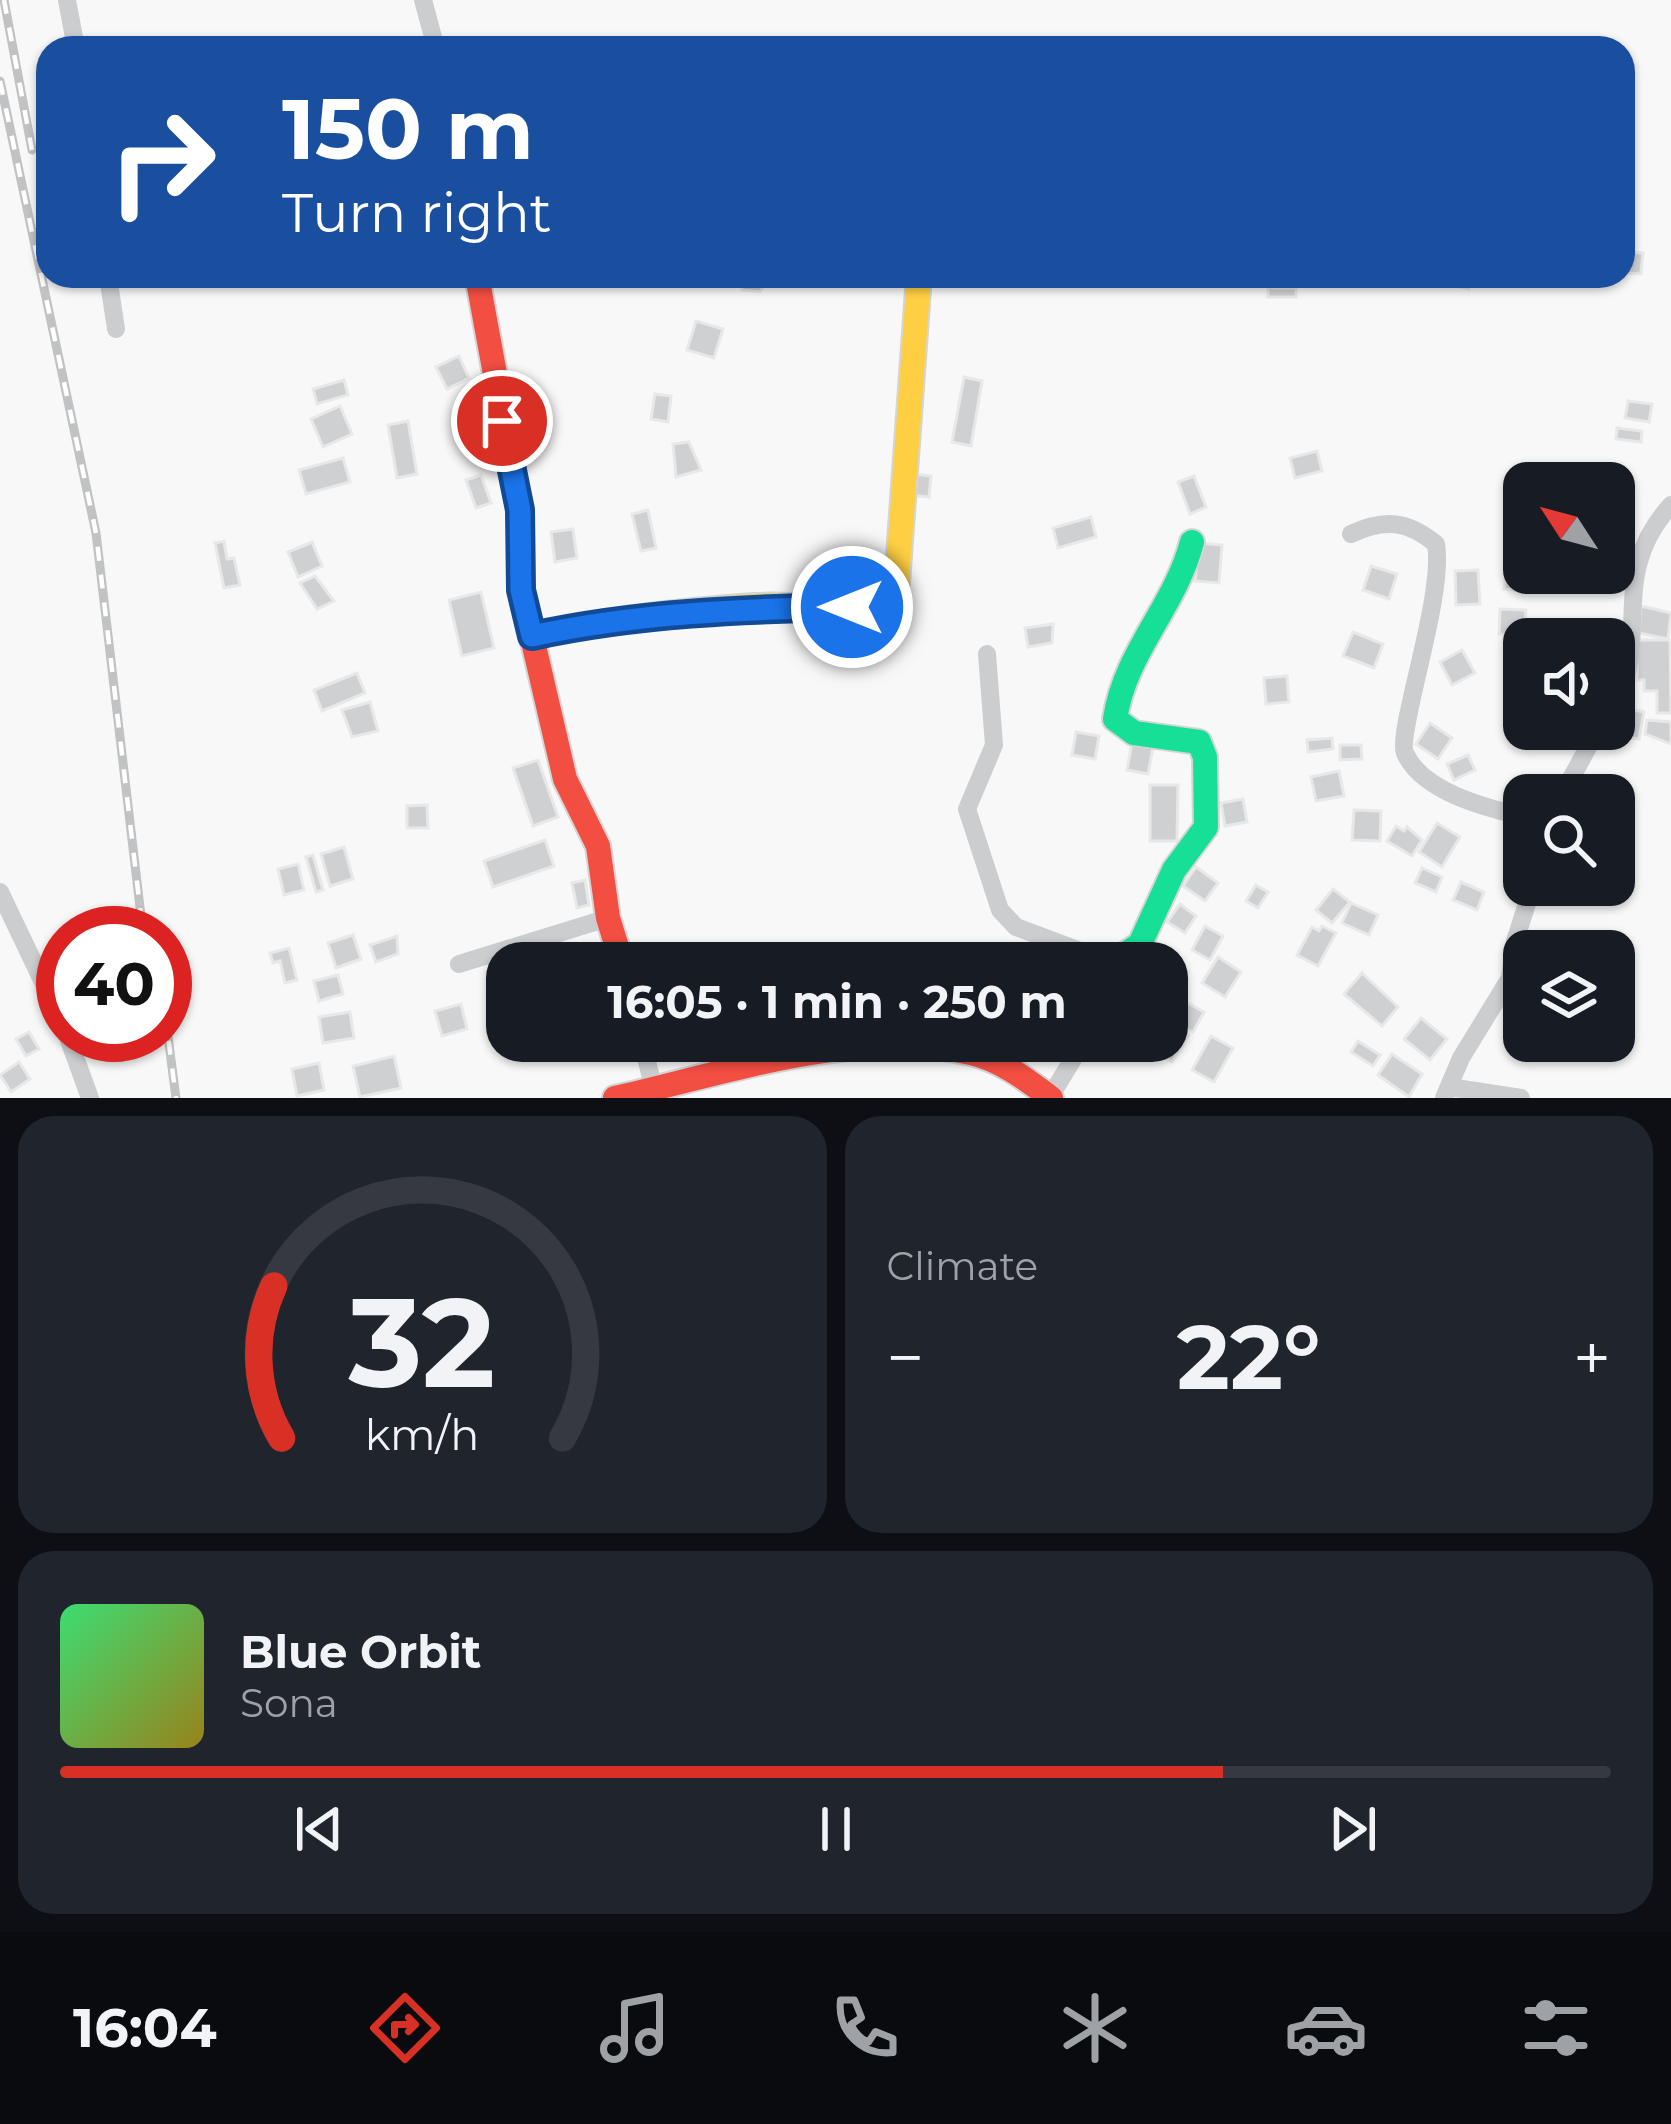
<!DOCTYPE html>
<meta charset="utf-8">
<style>
:root{--surface:#171b24;--page:#20242c;--text:#f1f3f6;--muted:#9ea1a6;--line:#363941;--accent:#d93025}
body{margin:0;font-family:Montserrat,sans-serif;background:var(--page);color:var(--text);height:100vh;display:flex;flex-direction:column;font-size:45px;white-space:nowrap}
*{box-sizing:border-box;margin:0}
p{font-size:39px;color:var(--muted)}
.icon{flex:none;width:66px;height:66px;fill:none;stroke:currentColor;stroke-width:2;stroke-linecap:round;stroke-linejoin:round}
.map{position:relative;height:1098px;overflow:hidden}
.panel{display:flex;flex-direction:column;gap:18px;padding:18px;background:#0d0f14;flex:1}
.panel>*{flex:none}
.top-card{position:absolute;left:36px;top:36px;width:1599px;height:252px;border-radius:36px;box-shadow:0 3px 9px #0004;background:#1a4fa0;color:#fff;overflow:hidden}
.needle{width:78px;rotate:306deg}
.controls{position:absolute;left:1503px;top:462px;display:grid;gap:24px}
.controls a{display:grid;place-items:center;width:132px;height:132px;border-radius:24px;background:var(--surface);box-shadow:0 3px 9px #0004;font-size:60px}
.speed{position:absolute;left:36px;top:906px;display:flex;gap:24px;font-size:60px;font-weight:700;text-align:center}
.speed>*{display:grid;place-content:center;width:156px;height:156px;border-radius:50%;background:var(--surface);box-shadow:0 3px 9px #0004;line-height:1}
.speed .limit{border:18px solid #d22;background:#fff;color:#111}
.pin{position:absolute;display:grid;place-items:center;width:102px;height:102px;color:#fff;margin:-51px;border:6px solid #fff;border-radius:50%;box-shadow:0 3px 12px #0007}
.me{position:absolute;width:132px;margin:-66px;rotate:270deg;stroke-linejoin:round;filter:drop-shadow(0 0 9px #0008)}
.turn{display:flex;align-items:center;gap:42px;height:252px;padding:0 48px;font-size:54px}
.turn .icon{width:156px;height:156px;stroke-width:2.5}
.turn b{display:block;font-size:84px;line-height:102px}
.big{font-size:90px;font-weight:700;line-height:1.1}
.panel .tile{flex:1;display:flex;flex-direction:column;justify-content:center;gap:18px;min-width:0;padding:0 42px;border-radius:36px;background:var(--page)}
.panel .dial{align-items:center;gap:0}
.dial svg{height:312px;overflow:visible;fill:none;stroke:var(--line);stroke-width:7;stroke-linecap:round;text-anchor:middle}
.dial text{fill:var(--text);stroke:none}
.song{display:flex;align-items:center;gap:36px}
.cover{width:144px;height:144px;border-radius:18px;background:linear-gradient(135deg,hsl(140 70% 55%),hsl(50 70% 35%))}
.played{height:12px;border-radius:6px;background:linear-gradient(90deg,var(--accent) 75%,var(--line) 75%)}
.keys{display:flex;justify-content:space-around;direction:ltr}
.heat{display:flex;justify-content:space-between;align-items:center;font-size:66px;direction:ltr}
.panel .tiles{flex:1;display:grid;gap:18px;grid-template-columns:1fr 1fr}
.tile:last-child{grid-column:span 2}
.trip{position:absolute;left:486px;top:942px;width:702px;height:120px;border-radius:36px;background:var(--surface);box-shadow:0 3px 9px #0004;font-weight:700;line-height:120px;text-align:center}
.tab-bar{display:flex;height:192px;justify-content:space-around;align-items:center;background:#090b0e;color:var(--muted)}
.tab-bar .icon{width:84px;height:84px}
.tab-bar .current{color:var(--accent)}
.tab-bar b{font-size:54px;color:var(--text)}
.map>svg:first-child{display:block}
.building{fill:#cfd0d1;stroke:#e8e8e8;stroke-width:3}
.lines{fill:none;stroke-linecap:round;stroke-linejoin:round}
.fast-casing{stroke:#d4d5d6;stroke-width:28}
.slow-casing{stroke:#d4d5d6;stroke-width:28}
.jam-casing{stroke:#d4d5d6;stroke-width:28}
.street{stroke:#cbcdce;stroke-width:18}
.fast{stroke:#16e098;stroke-width:24}
.slow{stroke:#ffcf43;stroke-width:24}
.jam{stroke:#f24e42;stroke-width:24}
.rail-casing{stroke:#c1c2c3;stroke-width:9}
.rail{stroke:#fff;stroke-width:4.5;stroke-dasharray:14;stroke-linecap:butt}
.route-casing{stroke:#114b97;stroke-width:30}
.route{stroke:#1a73e8;stroke-width:21}
</style>
<div class="map">
<svg width="1671" height="1098" viewBox="0 0 1671 1098">
<rect width="100%" height="100%" fill="#f8f8f8"/>
<g class="building">
<path d="M1623,252L1643,253L1641,274L1623,273Z"/>
<path d="M743,276H770L760,292L742,290Z"/>
<path d="M1439,276H1472L1469,289L1438,282Z"/>
<rect x="1268" y="288" width="28" height="9"/>
<path d="M696,321L723,329L714,358L687,350Z"/>
<path d="M459,356L469,378L447,389L436,367Z"/>
<path d="M964,377L982,381L971,446L952,442Z"/>
<path d="M344,380L348,395L317,404L313,389Z"/>
<path d="M655,394L671,396L668,422L651,419Z"/>
<path d="M1628,401L1652,404L1649,422L1625,418Z"/>
<path d="M340,406L352,434L323,447L311,419Z"/>
<path d="M408,421L417,474L397,478L388,425Z"/>
<path d="M1617,428L1642,431L1641,442L1616,439Z"/>
<path d="M689,442L701,470L676,477L673,444Z"/>
<path d="M1317,451L1322,471L1295,478L1290,458Z"/>
<path d="M343,458L350,482L306,494L299,470Z"/>
<path d="M1610,470L1628,474L1623,494L1607,483Z"/>
<path d="M909,473L931,476L929,497L907,495Z"/>
<path d="M481,475L491,503L476,508L466,480Z"/>
<path d="M1194,476L1206,507L1190,514L1178,482Z"/>
<path d="M648,510L656,548L641,551L632,514Z"/>
<path d="M1091,517L1096,537L1058,548L1053,528Z"/>
<path d="M573,529L577,558L555,562L551,532Z"/>
<path d="M224,541L227,559L234,558L240,585L224,588L215,543Z"/>
<path d="M312,542L322,566L298,577L288,552Z"/>
<path d="M1199,543L1222,545L1219,583L1195,581Z"/>
<path d="M1371,566L1397,574L1389,599L1363,590Z"/>
<path d="M1507,567L1531,573L1529,592L1504,589Z"/>
<path d="M1478,570L1480,604L1456,605L1455,571Z"/>
<path d="M1572,573L1594,574L1589,593L1568,588Z"/>
<path d="M315,576L334,601L317,609L300,583Z"/>
<path d="M481,592L494,648L462,656L449,600Z"/>
<path d="M1641,606L1671,613L1668,639L1639,633Z"/>
<path d="M1500,609L1526,610L1524,635L1499,634Z"/>
<path d="M1053,624L1052,643L1028,647L1025,628Z"/>
<path d="M1353,632L1383,644L1374,668L1343,656Z"/>
<path d="M1637,640H1670L1671,713H1657V691H1644V680H1637Z"/>
<path d="M1462,650L1475,673L1452,685L1440,662Z"/>
<path d="M357,673L365,693L322,711L314,690Z"/>
<path d="M1287,676L1289,702L1266,704L1264,678Z"/>
<path d="M370,702L378,731L352,737L342,710Z"/>
<path d="M1624,708L1644,712L1639,739L1619,736Z"/>
<path d="M1647,720L1671,722V744L1645,734Z"/>
<path d="M1430,723L1452,738L1438,759L1416,744Z"/>
<path d="M1076,732L1099,736L1095,759L1072,755Z"/>
<path d="M1332,738L1333,749L1308,752L1307,740Z"/>
<path d="M1132,743L1153,747L1148,774L1127,770Z"/>
<path d="M1340,745H1361L1362,759L1340,760Z"/>
<path d="M1468,755L1475,770L1454,780L1447,764Z"/>
<path d="M538,760L558,817L533,826L513,768Z"/>
<path d="M1339,771L1344,796L1316,801L1311,777Z"/>
<path d="M1150,785H1178L1177,841H1150Z"/>
<path d="M1243,799L1247,822L1225,826L1221,803Z"/>
<path d="M427,805L428,828H407V806Z"/>
<path d="M1354,810L1381,811L1380,841L1352,840Z"/>
<path d="M1437,823L1460,837L1442,867L1419,852Z"/>
<path d="M1396,826L1404,831L1407,827L1422,840L1412,856L1387,841Z"/>
<path d="M545,840L554,866L493,887L484,861Z"/>
<path d="M344,847L353,879L330,886L321,854Z"/>
<path d="M313,855L323,890L316,892L306,857Z"/>
<path d="M298,864L304,890L284,895L278,869Z"/>
<path d="M1196,867L1218,883L1205,901L1183,886Z"/>
<path d="M1422,868L1442,877L1436,892L1415,883Z"/>
<path d="M585,880L589,905L577,908L572,883Z"/>
<path d="M1461,882L1484,892L1477,910L1453,900Z"/>
<path d="M1256,885L1268,892L1258,908L1246,901Z"/>
<path d="M1333,889L1350,902L1332,923L1316,910Z"/>
<path d="M1351,903L1378,915L1369,935L1342,923Z"/>
<path d="M1180,904L1196,916L1185,933L1167,922Z"/>
<path d="M1205,926L1223,936L1210,960L1192,950Z"/>
<path d="M1322,926L1336,933L1318,966L1297,955L1312,927L1319,931Z"/>
<path d="M353,935L361,959L336,968L328,943Z"/>
<path d="M397,936L398,954L376,962L370,945Z"/>
<path d="M289,948L297,980L285,983L280,961L273,963L270,953Z"/>
<path d="M1218,957L1241,972L1225,997L1202,983Z"/>
<path d="M1362,973L1398,1007L1382,1026L1344,994Z"/>
<path d="M338,975L343,994L319,1001L314,981Z"/>
<path d="M1188,1003L1204,1012L1193,1032L1177,1024Z"/>
<path d="M461,1004L467,1029L442,1036L435,1011Z"/>
<path d="M350,1012L354,1038L323,1043L319,1017Z"/>
<path d="M1421,1018L1447,1039L1430,1060L1404,1039Z"/>
<path d="M1174,1025L1189,1035L1172,1062L1157,1052Z"/>
<path d="M29,1032L39,1049L26,1056L16,1039Z"/>
<path d="M1211,1036L1233,1048L1214,1082L1192,1070Z"/>
<path d="M576,1041H602L603,1059L577,1060Z"/>
<path d="M648,1041L658,1046L687,1041L689,1050L652,1059Z"/>
<path d="M1358,1041L1380,1055L1373,1066L1351,1052Z"/>
<path d="M1392,1054L1422,1074L1409,1097L1378,1075Z"/>
<path d="M394,1056L401,1088L360,1097L353,1066Z"/>
<path d="M19,1062L30,1079L11,1092L0,1075Z"/>
<path d="M319,1063L324,1090L297,1096L292,1069Z"/>
</g>
<g class="lines">
<defs>
<path id="fast" d="M1113,963L1140,944L1174,870L1206,827L1205,757L1199,742L1134,733L1115,719C1125,652 1175,607 1192,542"/>
<path id="slow" d="M532,636C604,620 680,611 754,606C800,603 848,616 891,596L897,583L919,276"/>
<g id="jam">
<path d="M477,276L520,510L521,590L565,779L598,846L608,918L622,963"/>
<path d="M615,1098C726,1073 857,1027 971,1053C1001,1060 1027,1080 1051,1098"/>
</g>
</defs>
<use href="#fast" class="fast-casing"/>
<use href="#slow" class="slow-casing"/>
<use href="#jam" class="jam-casing"/>
<g class="street">
<path d="M67,0L76,48"/>
<path d="M423,0L436,48"/>
<path d="M108,276L116,329"/>
<path d="M1351,534C1385,518 1408,521 1436,544C1445,596 1396,733 1405,753C1422,792 1487,808 1524,817"/>
<path d="M987,654L994,745L967,809L1000,910L1016,927L1112,963"/>
<path d="M1614,705C1652,640 1607,575 1671,505"/>
<path d="M1562,795L1598,729"/>
<path d="M0,892L63,1024"/>
<path d="M459,964L608,918"/>
<path d="M67,1035L90,1098"/>
<path d="M642,1041L654,1090"/>
<path d="M1449,1087L1521,1098"/>
<path d="M1050,1097L1084,1041"/>
<path d="M1444,1098L1461,1058L1510,978L1515,941L1533,885"/>
</g>
<use href="#fast" class="fast"/>
<use href="#slow" class="slow"/>
<use href="#jam" class="jam"/>
<defs>
<g id="rail">
<path d="M4,0L32,150"/>
<path d="M0,81L96,533L143,933"/>
<path d="M165,1013L176,1098"/>
</g>
</defs>
<use href="#rail" class="rail-casing"/>
<use href="#rail" class="rail"/>
</g>
<g class="lines">
<defs>
<path id="route" d="M502,421L520,510L521,590L532,636C637,613 745,609 852,607"/>
</defs>
<use href="#route" class="route-casing"/>
<use href="#route" class="route"/>
</g>
</svg>
<div class="controls">
<a><svg class="needle" viewBox="-14 -14 28 28"><path d="M0-13l5 13h-10z" fill="#e53935"/><path d="M0 13l5-13h-10z" fill="#9ea1a6"/></svg></a>
<a><svg class="icon" aria-label="sound" viewBox="0 0 24 24"><path d="M4 9h4l5-4v14l-5-4H4zM17 9q2 3 0 6"/></svg></a>
<a><svg class="icon" aria-label="search" viewBox="0 0 24 24"><circle cx="10" cy="10" r="6"/><path d="M15 15l6 6"/></svg></a>
<a><svg class="icon" aria-label="layers" viewBox="0 0 24 24"><path d="M12 4l9 5-9 5-9-5zM3 14l9 5 9-5"/></svg></a>
</div>
<div class="speed"><div class="limit">40</div></div>
<div class="pin" style="left:502px;top:421px;background:#d93025"><svg class="icon" aria-label="arrive" viewBox="0 0 24 24"><path d="M6 21V4h12l-3 4 3 4H6"/></svg></div>
<svg class="me" style="left:852px;top:607px" viewBox="-20 -20 40 40"><circle r="17" fill="#1a73e8" stroke="#fff" stroke-width="3"/><path d="M0-11L8 9 0 5-8 9z" fill="#fff"/></svg>
<div class="trip">16:05 · 1 min · 250 m</div>
<div class="top-card">
<div class="turn"><svg class="icon" aria-label="right" viewBox="0 0 24 24"><path d="M7 20v-9h11M14 6l5 5-5 5"/></svg><div><b>150 m</b>Turn right</div></div>
</div>
</div>
<section class="panel">
<div class="tiles">
<div class="tile dial"><svg viewBox="0 0 100 80">
<path d="M14 69A42 42 0 1 1 86 69"/>
<path d="M14 69A42 42 0 0 1 12 30" stroke="#d93025"/>
<text x="50" y="56" font-size="32" font-weight="700">32</text>
<text x="50" y="72" font-size="11">km/h</text>
</svg></div>
<div class="tile"><p>Climate</p>
<div class="heat"><a>−</a><b class="big">22°</b><a>+</a></div>
</div>
<div class="tile">
<div class="song"><i class="cover"></i><div><b>Blue Orbit</b><p>Sona</p></div></div>
<div class="played"></div>
<div class="keys"><svg class="icon" aria-label="previous" viewBox="0 0 24 24"><path d="M18 5L8 12l10 7zM5 5v14"/></svg><svg class="icon" aria-label="pause" viewBox="0 0 24 24"><path d="M8 5v14M16 5v14"/></svg><svg class="icon" aria-label="next" viewBox="0 0 24 24"><path d="M6 5l10 7-10 7zM19 5v14"/></svg></div>
</div>
</div>
</section>
<nav class="tab-bar">
<b>16:04</b>
<svg class="icon current" aria-label="directions" viewBox="0 0 24 24"><path d="M12 3l9 9-9 9-9-9zM9 14v-3h6M13 9l2 2-2 2"/></svg>
<svg class="icon" aria-label="music" viewBox="0 0 24 24"><path d="M9 18V5l10-2v13"/><circle cx="6" cy="18" r="3"/><circle cx="16" cy="16" r="3"/></svg>
<svg class="icon" aria-label="phone" viewBox="0 0 24 24"><path d="M5 4h4l2 5-3 2q2 4 5 5l2-3 5 2v4C11 20 4 13 5 4z"/></svg>
<svg class="icon" aria-label="climate" viewBox="0 0 24 24"><path d="M12 3v18M4 7l16 10M4 17L20 7"/></svg>
<svg class="icon" aria-label="car" viewBox="0 0 24 24"><path d="M5 17H2v-5l4-1 3-4h7l3 4 3 1v5h-3M9 17h6M6 11h13"/><circle cx="7" cy="17" r="2"/><circle cx="17" cy="17" r="2"/></svg>
<svg class="icon" aria-label="filters" viewBox="0 0 24 24"><path d="M4 7h16M4 17h16"/><circle cx="9" cy="7" r="2"/><circle cx="15" cy="17" r="2"/></svg>
</nav>
